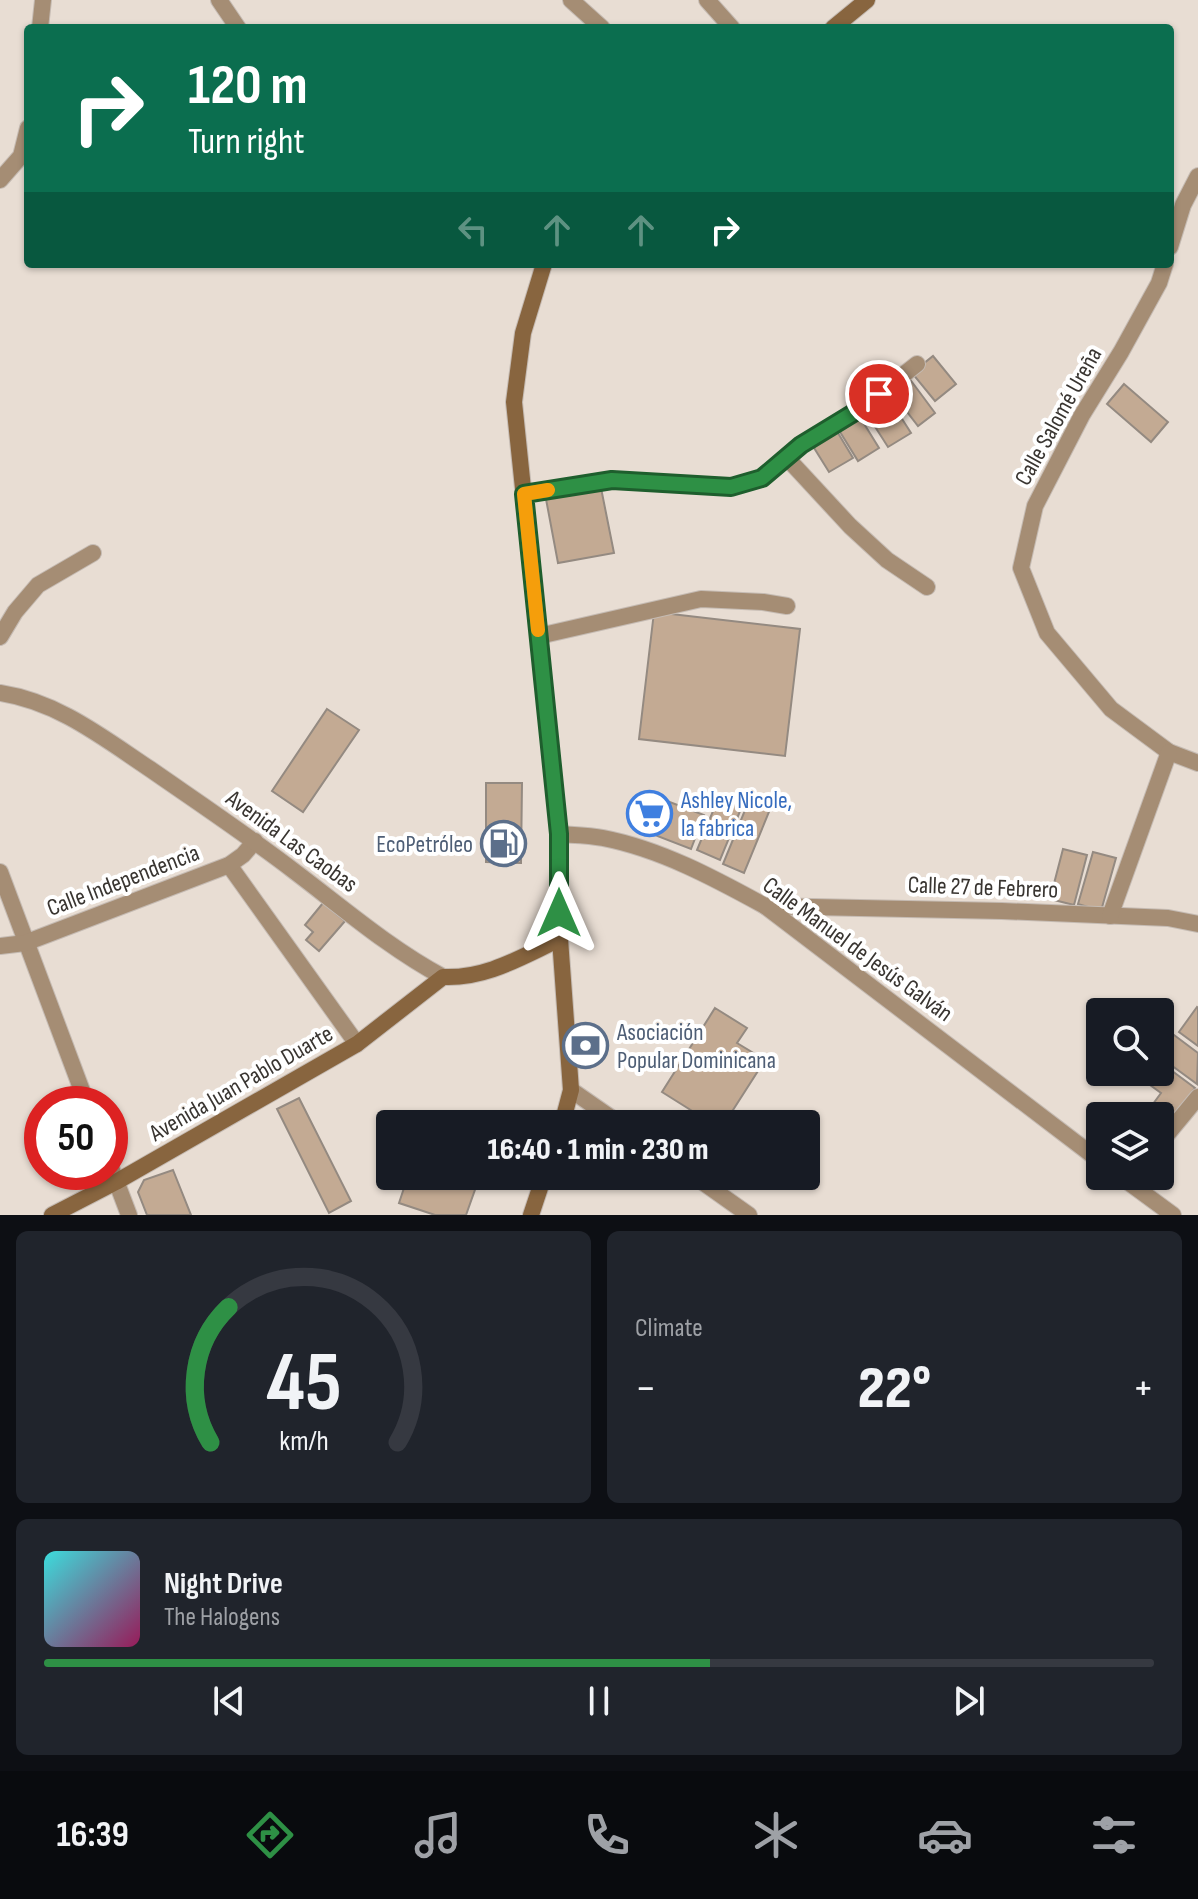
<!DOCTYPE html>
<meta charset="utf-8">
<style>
:root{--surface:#171b24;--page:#20242c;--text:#f1f3f6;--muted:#9ea1a6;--line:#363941;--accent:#2e9045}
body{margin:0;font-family:"Sofia Sans Condensed",sans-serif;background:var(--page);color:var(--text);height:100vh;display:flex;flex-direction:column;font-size:30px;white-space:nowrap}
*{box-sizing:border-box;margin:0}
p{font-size:26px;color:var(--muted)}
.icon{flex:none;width:44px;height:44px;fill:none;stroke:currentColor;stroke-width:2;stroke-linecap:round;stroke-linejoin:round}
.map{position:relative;height:1215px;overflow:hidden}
.details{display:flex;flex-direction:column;gap:16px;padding:16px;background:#0d0f14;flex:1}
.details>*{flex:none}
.banner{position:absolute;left:24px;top:24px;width:1150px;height:244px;border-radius:8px;box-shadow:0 2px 6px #0004;background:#0b6e4f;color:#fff;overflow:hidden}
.buttons{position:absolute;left:1086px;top:998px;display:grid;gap:16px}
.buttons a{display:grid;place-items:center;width:88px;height:88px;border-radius:8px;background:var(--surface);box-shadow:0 2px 6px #0004;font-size:40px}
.speed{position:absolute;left:24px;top:1086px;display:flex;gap:16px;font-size:40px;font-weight:700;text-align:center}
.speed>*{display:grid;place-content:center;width:104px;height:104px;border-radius:50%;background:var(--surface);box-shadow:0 2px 6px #0004;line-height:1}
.speed .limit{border:12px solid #d22;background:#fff;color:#111}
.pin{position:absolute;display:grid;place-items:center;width:68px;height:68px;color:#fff;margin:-34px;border:4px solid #fff;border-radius:50%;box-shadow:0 2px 8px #0007}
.me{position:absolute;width:88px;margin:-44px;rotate:0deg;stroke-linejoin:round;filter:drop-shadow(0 0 6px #0008)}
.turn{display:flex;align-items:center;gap:28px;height:168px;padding:0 32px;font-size:36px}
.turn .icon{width:104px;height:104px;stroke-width:2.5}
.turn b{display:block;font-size:56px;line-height:68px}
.lanes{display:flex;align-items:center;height:76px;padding:0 32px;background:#0003;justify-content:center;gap:40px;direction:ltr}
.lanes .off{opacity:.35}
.big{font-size:60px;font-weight:800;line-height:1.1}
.details .widget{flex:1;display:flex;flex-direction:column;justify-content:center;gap:12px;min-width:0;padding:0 28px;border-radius:12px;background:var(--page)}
.details .dial{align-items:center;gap:0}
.dial svg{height:208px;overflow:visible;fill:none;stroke:var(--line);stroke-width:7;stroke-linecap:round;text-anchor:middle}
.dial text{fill:var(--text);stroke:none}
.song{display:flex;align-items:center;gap:24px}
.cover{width:96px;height:96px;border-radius:12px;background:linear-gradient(135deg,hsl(180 70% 55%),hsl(330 70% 35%))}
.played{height:8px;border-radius:4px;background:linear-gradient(90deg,var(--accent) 60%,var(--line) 60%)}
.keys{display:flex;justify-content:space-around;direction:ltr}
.heat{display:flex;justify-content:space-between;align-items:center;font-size:44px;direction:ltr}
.details .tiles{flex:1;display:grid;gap:16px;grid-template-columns:1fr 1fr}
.widget:last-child{grid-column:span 2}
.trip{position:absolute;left:376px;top:1110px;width:444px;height:80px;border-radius:8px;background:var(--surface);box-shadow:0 2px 6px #0004;font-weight:800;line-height:80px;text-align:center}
.dock{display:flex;height:128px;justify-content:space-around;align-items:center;background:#090b0e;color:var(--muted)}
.dock .icon{width:56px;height:56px}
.dock .on{color:var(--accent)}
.dock b{font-size:36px;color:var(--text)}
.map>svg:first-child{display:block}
.building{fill:#c3aa93;stroke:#948a81;stroke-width:2}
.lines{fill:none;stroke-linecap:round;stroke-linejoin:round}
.minor-casing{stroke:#c5bbb3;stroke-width:18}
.tertiary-casing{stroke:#c5bbb3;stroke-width:18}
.secondary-casing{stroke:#c5bbb3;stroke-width:18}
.minor{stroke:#a58d74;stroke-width:16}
.tertiary{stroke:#a58d74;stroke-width:16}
.secondary{stroke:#88653f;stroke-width:16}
.route-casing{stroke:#1e5e2d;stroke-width:20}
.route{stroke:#2e9045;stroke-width:14}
.slow{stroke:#f59e0b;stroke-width:14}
.labels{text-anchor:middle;stroke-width:8;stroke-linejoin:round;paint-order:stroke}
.street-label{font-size:24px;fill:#393531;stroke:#fff}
.shop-label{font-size:24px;fill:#366cbe;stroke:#fff;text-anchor:start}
.service-label{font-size:24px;fill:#4e5e75;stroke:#fff;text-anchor:end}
</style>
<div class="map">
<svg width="1198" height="1215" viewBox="0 0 1198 1215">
<rect width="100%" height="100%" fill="#e8ddd3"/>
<g class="building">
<path d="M933,356L956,384L935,401L912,373Z"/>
<path d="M909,378L935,413L918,426L891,391Z"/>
<path d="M1124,384L1168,422L1151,442L1107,404Z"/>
<path d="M888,397L911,433L888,447L865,411Z"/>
<path d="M858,414L879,448L858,461L837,427Z"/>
<path d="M835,428L853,458L829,472L811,443Z"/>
<path d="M601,488L614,553L558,563L546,499Z"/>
<path d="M654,612L800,629L785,756L639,739Z"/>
<path d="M327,709L359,730L303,812L272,791Z"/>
<path d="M486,783H522L521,863L486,862Z"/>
<path d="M646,793L704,815L691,849L634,827Z"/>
<path d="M752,793L773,802L744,873L723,864Z"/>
<path d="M720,794L743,804L720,860L697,850Z"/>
<path d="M1063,849L1087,855L1074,905L1050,899Z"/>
<path d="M1093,852L1116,858L1101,911L1078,904Z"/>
<path d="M323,903L345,921L319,951L306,940L313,932L305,925Z"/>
<path d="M1197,1007L1198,1008V1046L1179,1032Z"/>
<path d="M715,1008L747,1028L737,1043L765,1060L724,1124H713L662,1092Z"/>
<path d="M1166,1029L1198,1053L1197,1084L1160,1057V1037Z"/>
<path d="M1160,1062L1195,1088L1173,1118L1153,1104L1161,1093L1132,1072H1160Z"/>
<path d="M299,1098L351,1201L329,1213L277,1109Z"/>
<path d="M173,1170L191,1215H147L138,1192L144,1180Z"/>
<path d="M408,1176H454L477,1184L466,1215H435L399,1203Z"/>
</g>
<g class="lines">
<defs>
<g id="minor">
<path d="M219,0L238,28"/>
<path d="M571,0L602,28"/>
<path d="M707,0L732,28"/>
<path d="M40,28L43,0"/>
<path d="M0,180L21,156L28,128"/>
<path d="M1170,247L1183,205L1198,176"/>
<path d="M1165,264L1159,283L1121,352L1082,415L1035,506L1021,568L1047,633L1111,709L1169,752L1198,763"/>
<path d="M787,458L850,526L887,560L927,587"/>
<path d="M524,494L612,480L731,487L762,478L801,445L860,409L917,364"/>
<path d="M539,636L701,599L763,602L787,606"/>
<path d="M0,637L15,612L38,585L93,553"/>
<path d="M229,865L357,1044"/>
<path d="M0,872L87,1104"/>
<path d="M765,906L1002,911L1168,918L1198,924"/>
<path d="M1110,916L1169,752"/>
<path d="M0,946L25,943L229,865L243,855L255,841"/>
<path d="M1160,1143L1198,1097"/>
<path d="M110,1165L129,1215"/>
</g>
<g id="tertiary">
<path d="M0,693C58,702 102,737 150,769C199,803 247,835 294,871C343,908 389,948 443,977"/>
<path d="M559,834C573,835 589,835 603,838C660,849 714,878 765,906L1100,1161"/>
<path d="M571,1090L620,1124"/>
<path d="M694,1176L749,1215"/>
<path d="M1120,1176L1173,1215"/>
</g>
<g id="secondary">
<path d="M833,28L867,0"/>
<path d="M544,264L523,333L514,402L559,834L560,939L571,1090L562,1124"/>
<path d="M52,1215L116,1182L357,1044L443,977C486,979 521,957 560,939"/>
<path d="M531,1215L544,1176"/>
</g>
</defs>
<use href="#minor" class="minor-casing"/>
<use href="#tertiary" class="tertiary-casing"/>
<use href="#secondary" class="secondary-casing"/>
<use href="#minor" class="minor"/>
<use href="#tertiary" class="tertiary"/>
<use href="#secondary" class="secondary"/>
</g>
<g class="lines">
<defs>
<path id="route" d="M559,913V834L524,494L612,480L731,487L762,478L801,445L860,409L879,394"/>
</defs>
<use href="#route" class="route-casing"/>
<use href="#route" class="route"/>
<path class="slow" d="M538,630L524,494L548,490"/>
</g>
<defs>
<symbol id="supermarket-ring" viewBox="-11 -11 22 22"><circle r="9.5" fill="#fff" stroke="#3f7fe0" stroke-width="1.5"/><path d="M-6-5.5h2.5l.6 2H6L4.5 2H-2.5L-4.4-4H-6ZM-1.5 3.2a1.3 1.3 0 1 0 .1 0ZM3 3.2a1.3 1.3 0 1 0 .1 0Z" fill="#3f7fe0"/></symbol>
<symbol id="fuel-ring" viewBox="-11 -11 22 22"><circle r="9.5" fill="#fff" stroke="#5c6f8a" stroke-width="1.5"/><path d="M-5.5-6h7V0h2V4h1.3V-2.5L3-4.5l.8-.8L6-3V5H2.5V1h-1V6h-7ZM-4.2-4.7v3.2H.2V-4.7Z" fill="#5c6f8a"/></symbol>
<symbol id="bank-ring" viewBox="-11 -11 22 22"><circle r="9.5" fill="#fff" stroke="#5c6f8a" stroke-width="1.5"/><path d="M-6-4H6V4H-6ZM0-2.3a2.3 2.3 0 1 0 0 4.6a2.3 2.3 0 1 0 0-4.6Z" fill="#5c6f8a"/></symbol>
</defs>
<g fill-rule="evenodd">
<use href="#supermarket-ring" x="624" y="788" width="51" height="51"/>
<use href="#fuel-ring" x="478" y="818" width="51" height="51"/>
<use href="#bank-ring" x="560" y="1020" width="51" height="51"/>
</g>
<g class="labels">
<g class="street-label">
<text transform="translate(1058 416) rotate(-61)" y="8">Calle Salomé Ureña</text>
<text transform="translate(292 841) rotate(36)" y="8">Avenida Las Caobas</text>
<text transform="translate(123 880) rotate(-21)" y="8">Calle Independencia</text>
<text transform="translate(983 887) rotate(2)" y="8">Calle 27 de Febrero</text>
<text transform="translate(858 949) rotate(36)" y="8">Calle Manuel de Jesús Galván</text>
<text transform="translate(241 1083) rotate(-30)" y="8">Avenida Juan Pablo Duarte</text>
</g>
<g class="shop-label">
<text x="681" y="808">Ashley Nicole,<tspan x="681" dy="28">la fabrica</tspan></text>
</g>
<g class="service-label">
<text x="473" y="852">EcoPetróleo</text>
<text x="617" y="1040" text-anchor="start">Asociación<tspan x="617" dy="28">Popular Dominicana</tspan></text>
</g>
</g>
</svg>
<div class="buttons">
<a><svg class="icon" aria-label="search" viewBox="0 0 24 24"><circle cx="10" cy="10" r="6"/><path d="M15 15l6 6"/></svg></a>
<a><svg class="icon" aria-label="layers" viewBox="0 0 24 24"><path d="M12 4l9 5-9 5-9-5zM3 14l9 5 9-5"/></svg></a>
</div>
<div class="speed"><div class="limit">50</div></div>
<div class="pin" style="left:879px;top:394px;background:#d93025"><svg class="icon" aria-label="arrive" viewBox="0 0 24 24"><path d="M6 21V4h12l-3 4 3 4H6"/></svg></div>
<svg class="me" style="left:559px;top:913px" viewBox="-20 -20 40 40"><path d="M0-17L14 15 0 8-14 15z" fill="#2e9045" stroke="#fff" stroke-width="4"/></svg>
<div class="trip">16:40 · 1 min · 230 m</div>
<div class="banner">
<div class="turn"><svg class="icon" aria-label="right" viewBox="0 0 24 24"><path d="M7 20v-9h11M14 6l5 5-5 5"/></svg><div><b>120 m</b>Turn right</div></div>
<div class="lanes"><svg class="icon off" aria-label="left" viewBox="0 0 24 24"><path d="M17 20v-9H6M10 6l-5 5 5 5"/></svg><svg class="icon off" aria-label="ahead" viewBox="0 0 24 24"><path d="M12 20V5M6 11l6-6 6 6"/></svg><svg class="icon off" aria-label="ahead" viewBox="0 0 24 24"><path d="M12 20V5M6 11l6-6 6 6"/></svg><svg class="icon" aria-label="right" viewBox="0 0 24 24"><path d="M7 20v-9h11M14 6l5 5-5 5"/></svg></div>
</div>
</div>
<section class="details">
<div class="tiles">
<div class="widget dial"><svg viewBox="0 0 100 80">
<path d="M14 69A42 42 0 1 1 86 69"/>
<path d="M14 69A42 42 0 0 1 21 17" stroke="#2e9045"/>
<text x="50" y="56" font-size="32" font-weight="700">45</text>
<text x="50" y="72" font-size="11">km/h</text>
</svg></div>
<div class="widget"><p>Climate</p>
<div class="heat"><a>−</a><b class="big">22°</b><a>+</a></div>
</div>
<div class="widget">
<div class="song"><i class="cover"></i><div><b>Night Drive</b><p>The Halogens</p></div></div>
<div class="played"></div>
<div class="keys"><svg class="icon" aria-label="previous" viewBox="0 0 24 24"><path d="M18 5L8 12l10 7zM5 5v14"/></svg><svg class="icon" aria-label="pause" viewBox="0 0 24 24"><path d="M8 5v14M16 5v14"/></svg><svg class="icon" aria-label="next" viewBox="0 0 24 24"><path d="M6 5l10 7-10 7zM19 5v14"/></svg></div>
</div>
</div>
</section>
<nav class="dock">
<b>16:39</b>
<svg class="icon on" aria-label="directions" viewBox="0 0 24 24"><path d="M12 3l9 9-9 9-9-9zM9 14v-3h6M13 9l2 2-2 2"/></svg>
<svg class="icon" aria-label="music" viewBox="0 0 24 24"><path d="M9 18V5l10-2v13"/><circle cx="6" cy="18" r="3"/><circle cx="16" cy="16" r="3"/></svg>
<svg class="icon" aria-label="phone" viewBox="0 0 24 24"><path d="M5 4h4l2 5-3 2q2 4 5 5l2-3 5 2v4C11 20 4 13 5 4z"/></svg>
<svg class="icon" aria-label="climate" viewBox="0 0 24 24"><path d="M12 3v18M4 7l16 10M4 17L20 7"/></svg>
<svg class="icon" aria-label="car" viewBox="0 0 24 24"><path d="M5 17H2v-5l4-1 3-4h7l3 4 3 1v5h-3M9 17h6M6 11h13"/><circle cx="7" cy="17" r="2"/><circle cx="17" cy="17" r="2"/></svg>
<svg class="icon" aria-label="filters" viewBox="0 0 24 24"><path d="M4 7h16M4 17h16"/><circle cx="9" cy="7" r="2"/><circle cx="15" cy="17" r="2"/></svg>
</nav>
